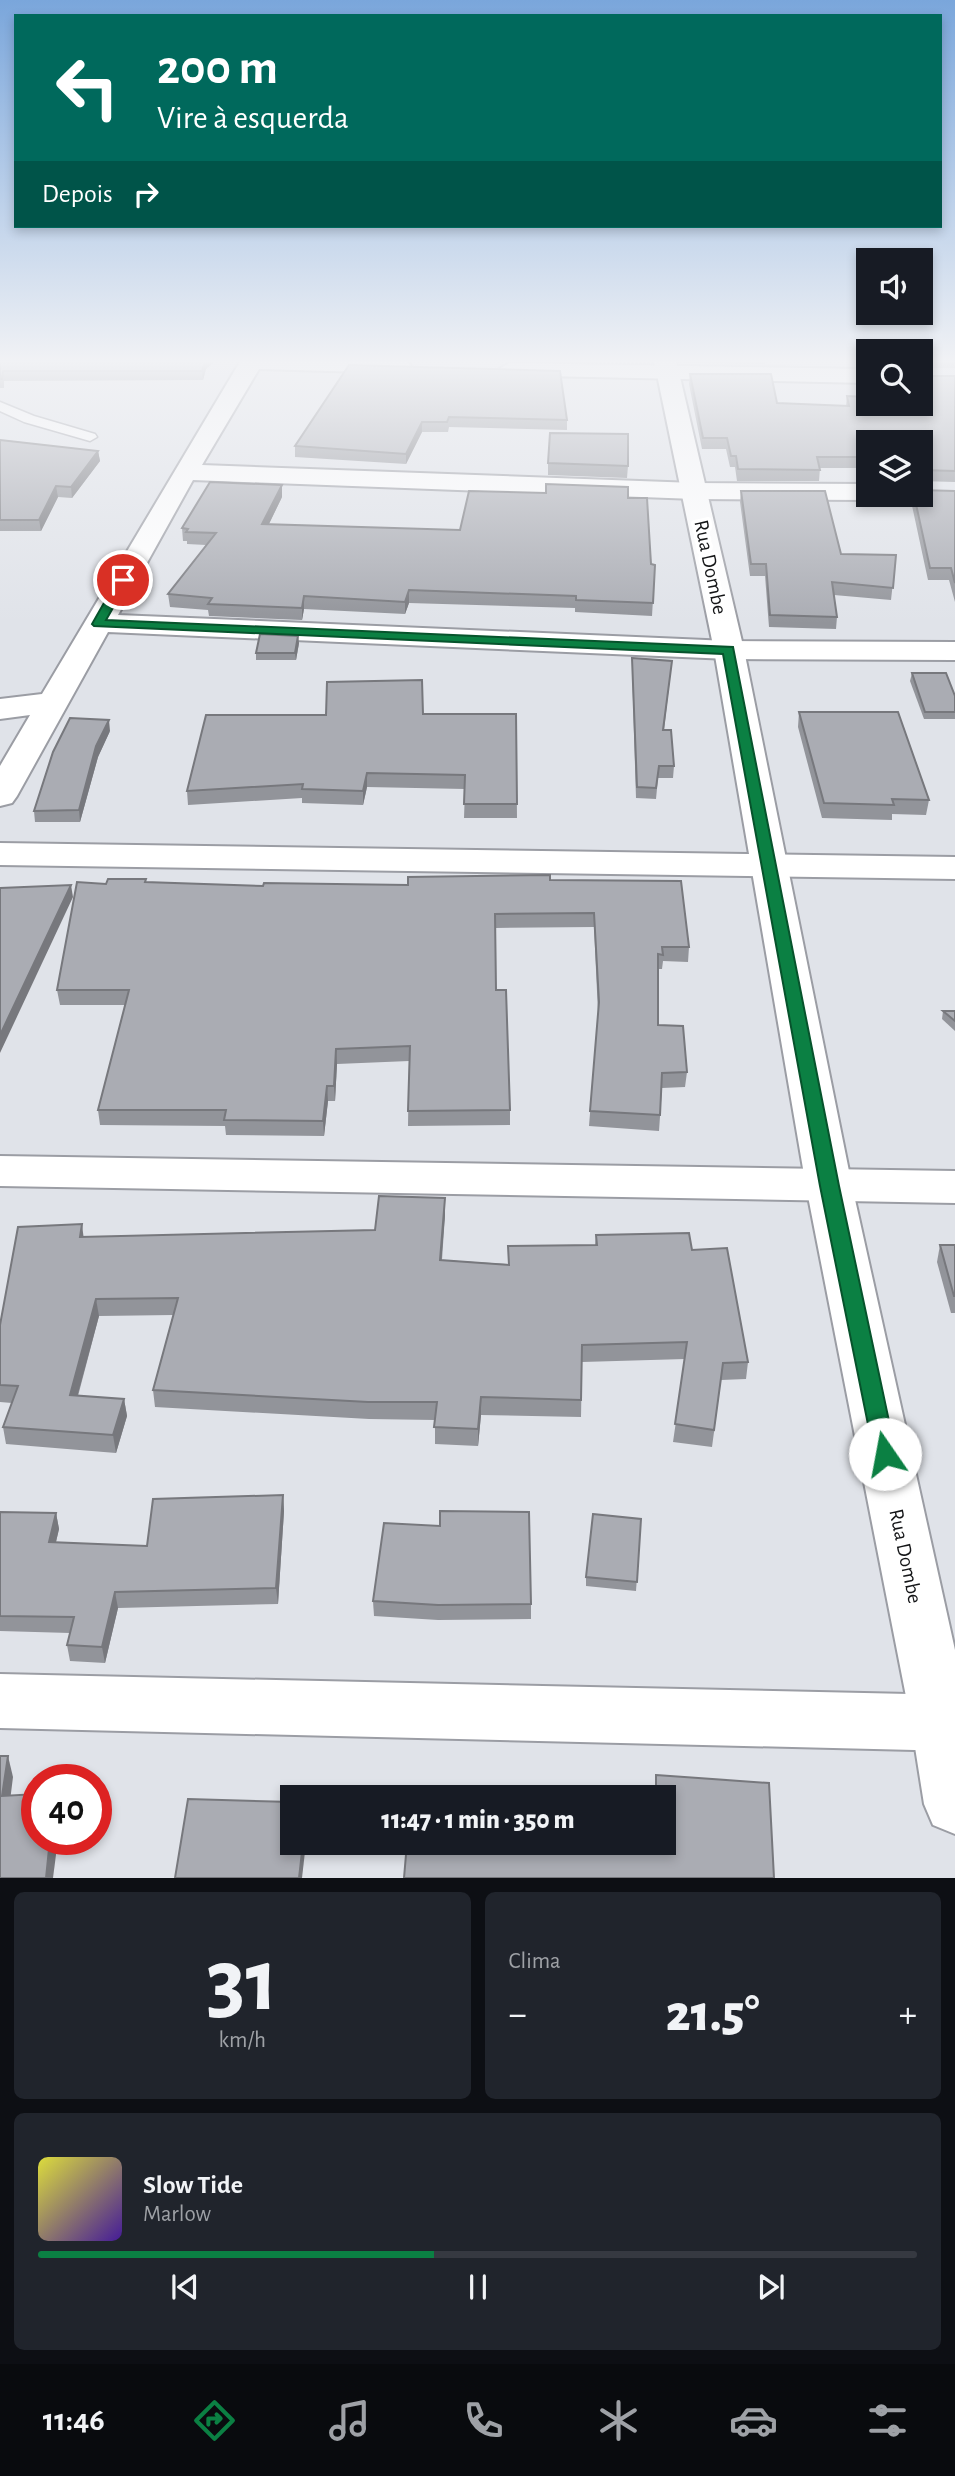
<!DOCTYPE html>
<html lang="pt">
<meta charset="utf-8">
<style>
:root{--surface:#171b24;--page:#20242c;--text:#f1f3f6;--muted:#9ea1a6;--line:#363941;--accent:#0b8043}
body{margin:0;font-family:"Alegreya Sans",sans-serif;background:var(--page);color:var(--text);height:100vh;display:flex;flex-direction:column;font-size:26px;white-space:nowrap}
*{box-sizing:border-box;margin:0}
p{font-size:23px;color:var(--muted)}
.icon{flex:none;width:38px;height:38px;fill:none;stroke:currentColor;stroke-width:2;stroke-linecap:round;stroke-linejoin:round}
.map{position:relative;height:1878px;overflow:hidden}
.drawer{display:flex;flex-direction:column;gap:14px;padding:14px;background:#0d0f14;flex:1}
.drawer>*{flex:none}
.guide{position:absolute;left:14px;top:14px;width:928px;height:214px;border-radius:0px;box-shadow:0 4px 10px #0003;background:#00695c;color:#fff;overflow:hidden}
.buttons{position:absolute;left:856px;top:248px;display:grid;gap:14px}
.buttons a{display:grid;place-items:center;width:77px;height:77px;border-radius:0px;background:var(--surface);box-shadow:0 4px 10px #0003;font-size:35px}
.speed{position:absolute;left:21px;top:1764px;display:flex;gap:14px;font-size:35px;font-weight:700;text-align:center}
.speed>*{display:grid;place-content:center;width:91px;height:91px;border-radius:50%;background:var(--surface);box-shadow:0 4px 10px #0003;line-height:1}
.speed .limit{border:10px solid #d22;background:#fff;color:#111}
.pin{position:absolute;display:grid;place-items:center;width:60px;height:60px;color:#fff;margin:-30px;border:4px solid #fff;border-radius:50%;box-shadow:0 2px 7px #0007}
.me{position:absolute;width:77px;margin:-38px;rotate:348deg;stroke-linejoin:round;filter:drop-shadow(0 0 5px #0008)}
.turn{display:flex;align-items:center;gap:24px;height:147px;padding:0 28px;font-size:32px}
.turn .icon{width:91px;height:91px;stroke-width:2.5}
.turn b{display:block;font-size:49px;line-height:60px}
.then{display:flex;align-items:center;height:66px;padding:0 28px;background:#0003;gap:14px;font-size:26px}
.big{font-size:52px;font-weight:800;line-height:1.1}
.drawer .card{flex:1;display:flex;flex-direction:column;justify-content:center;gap:10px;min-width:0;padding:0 24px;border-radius:10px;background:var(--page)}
.drawer .dial{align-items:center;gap:0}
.dial b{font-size:91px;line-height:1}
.song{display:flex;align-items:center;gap:21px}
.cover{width:84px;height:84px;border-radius:10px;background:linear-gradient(135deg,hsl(60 70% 55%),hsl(260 70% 35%))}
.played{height:7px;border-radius:4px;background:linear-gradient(90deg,var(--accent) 45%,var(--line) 45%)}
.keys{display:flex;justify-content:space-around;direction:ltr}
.heat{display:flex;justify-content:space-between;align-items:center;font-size:38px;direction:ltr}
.drawer .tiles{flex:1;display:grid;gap:14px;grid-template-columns:1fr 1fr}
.card:last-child{grid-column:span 2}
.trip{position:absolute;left:280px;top:1785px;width:396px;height:70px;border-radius:0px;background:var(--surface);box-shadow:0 4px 10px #0003;font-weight:800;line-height:70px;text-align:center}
.dock{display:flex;height:112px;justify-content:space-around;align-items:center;background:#090b0e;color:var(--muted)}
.dock .icon{width:49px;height:49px}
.dock .current{color:var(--accent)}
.dock b{font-size:32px;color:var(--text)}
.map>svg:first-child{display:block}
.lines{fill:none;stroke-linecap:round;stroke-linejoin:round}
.service-casing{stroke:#9b9da4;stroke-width:3}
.minor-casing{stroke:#9b9da4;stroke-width:4}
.tertiary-casing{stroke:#9b9da4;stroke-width:4}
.service{fill:#fff;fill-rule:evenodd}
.minor{fill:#fff;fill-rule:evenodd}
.tertiary{fill:#fff;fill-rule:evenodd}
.wall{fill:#92949a}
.shaded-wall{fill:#77787d}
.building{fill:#aaacb3;stroke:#77787d;stroke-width:2}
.route{fill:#0b8043;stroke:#07532c;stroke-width:2}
.labels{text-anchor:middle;stroke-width:7;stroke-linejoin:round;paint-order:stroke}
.street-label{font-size:21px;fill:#141517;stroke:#fff}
</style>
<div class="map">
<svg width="955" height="1878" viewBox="0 0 955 1878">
<rect width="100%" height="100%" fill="#e0e3e9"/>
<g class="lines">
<defs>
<path id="service" d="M0,402L34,416L95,434L97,437L90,441L24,422L0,411Z"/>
<g id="minor">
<path d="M241,360H405L411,366L400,373L259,369L202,465L695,483L868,484V495H879L868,500L695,499L193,480L118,615L729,641L955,642V660L729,659L108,632L17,796L12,803L0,806V766L30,715L0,719V699L42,694Z"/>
<path d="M509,363L868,369V383L501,375L498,370Z"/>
<path d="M0,843L955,857V879L0,865Z"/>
<path d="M0,1156L955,1171V1203L0,1186Z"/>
<path d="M0,1674L955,1695V1751L0,1728Z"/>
</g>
<path id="tertiary" d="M654,360H676L744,650L852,1186L955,1650V1834L933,1825L924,1804L911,1722L806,1186L714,650Z"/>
</defs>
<use href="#service" class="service-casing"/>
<use href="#minor" class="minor-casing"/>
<use href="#tertiary" class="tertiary-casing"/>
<use href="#service" class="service"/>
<use href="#minor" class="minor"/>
<use href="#tertiary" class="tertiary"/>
</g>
<g class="wall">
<path d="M0,360L206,369L203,380L4,381V388H0Z"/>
<path d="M685,360H765V364L685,363Z"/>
<rect x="920" y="360" width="35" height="8"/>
<path d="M349,365L567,420V430L449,427L448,432H422L406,464L295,457V446Z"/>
<path d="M690,374L777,403L846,406L847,396L920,404L955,376V482L920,481V443H868V468H820L819,481H737L735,467H730L726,449H702L689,384Z"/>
<path d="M0,440L98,451L100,461L72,498L58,497L41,531H0Z"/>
<path d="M548,463L628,466L627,478L548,475Z"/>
<path d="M741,491L841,554L896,555L891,600L834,595L837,617L836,629L769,627L765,576H750L740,502Z"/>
<path d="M955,491V602L949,580H928L911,501L912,495Z"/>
<path d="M282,497L269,524L460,530L628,498L651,564L655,565L652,616L575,612V608L409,603L405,614L304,609L302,620L209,616L208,610L170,607L168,594L206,545L187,544V541H183L182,528Z"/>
<path d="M299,643L296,660H256V653Z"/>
<path d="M632,658L672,661L664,730L674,766L673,778H658L656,799L636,798L632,669Z"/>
<path d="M912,673L955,696V719H924L910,681Z"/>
<path d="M799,712L929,800L926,815L892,814V820L822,818L798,727Z"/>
<path d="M423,714H516L517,818H464L465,789L367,787L363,805L302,803V798L188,805L187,791Z"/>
<path d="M110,731L98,757L80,822H35L34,811Z"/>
<path d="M550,880L689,947L688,962L663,961L662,969H658V1025L687,1072L685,1087L662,1088L659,1131L589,1126L598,1013L594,927L495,928L496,990L510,1110V1125L408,1126L409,1061L337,1064L335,1101H328L324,1136L226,1135L225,1126L100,1125L98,1110L125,1005H60L57,990L106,884L147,883L263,886L408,885Z"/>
<path d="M943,1011H955V1031L942,1019Z"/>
<path d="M445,1215L442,1260L508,1264V1246L595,1245L596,1235L692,1250L748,1362L746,1379L721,1380L712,1447L673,1442L685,1359L582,1362L581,1417L481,1415L478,1446L435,1444V1420L369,1419L155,1407L153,1390L173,1315L99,1316L78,1396L124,1399L127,1416L116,1453L6,1444L3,1427L12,1403L0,1402V1325L84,1237L375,1230Z"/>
<path d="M940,1245H955V1313H951L937,1262Z"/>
<path d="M283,1495L284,1511L278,1604L118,1608L105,1663L70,1661L67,1645L70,1633L0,1631V1512L56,1513L59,1529L56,1542L147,1546Z"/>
<path d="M641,1519L636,1591L586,1586V1577Z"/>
<path d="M373,1601L531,1604V1619L438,1620L374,1616Z"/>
</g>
<g class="shaded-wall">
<path d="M205,360H217L206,369L203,380L202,371Z"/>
<path d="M422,422V432L406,464V454Z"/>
<path d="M98,451L100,461L72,498L71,487Z"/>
<path d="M282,485V497L263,536L262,524Z"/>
<path d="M56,486L58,497L41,531L39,520Z"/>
<path d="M409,590V603L405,614V602Z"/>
<path d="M304,596V609L302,620V608Z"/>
<path d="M298,636L299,643L296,660L295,653Z"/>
<path d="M109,720L110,731L98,757L80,822L79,810L96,746Z"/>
<path d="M367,773V787L363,805V791Z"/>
<path d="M71,885L73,897L0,1053V1035Z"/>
<path d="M336,1049L337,1064L335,1101L334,1086Z"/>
<path d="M327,1086L328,1101L324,1136L323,1121Z"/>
<path d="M445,1198V1215L440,1277V1260Z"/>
<path d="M82,1224L84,1241L80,1237Z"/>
<path d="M96,1299L99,1316L73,1412L70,1395Z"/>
<path d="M481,1397V1415L478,1446V1429Z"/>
<path d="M124,1399L127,1416L116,1453L113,1435Z"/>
<path d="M283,1495L284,1511L278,1604L276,1588Z"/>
<path d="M56,1513L59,1529L52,1558L49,1542Z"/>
<path d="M115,1592L118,1608L105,1663L102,1647Z"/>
<path d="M8,1756L13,1777L8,1817L2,1796Z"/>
<path d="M50,1839H58L53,1878H46Z"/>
<path d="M303,1843H306L302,1878H299Z"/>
</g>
<g class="building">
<path d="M0,360H205L202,371H3L2,379H0Z"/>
<path d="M349,365L560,371L567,420L449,417L447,422H422L406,454L295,446Z"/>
<path d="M690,374H771L777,403L849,406L847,396L868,397V404H920V376H955V471L922,470L920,475V443H868V457H817L820,470L738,469L736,456H731L727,438H703Z"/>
<path d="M550,433L628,434V466L548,463Z"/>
<path d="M0,440L98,451L71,487L56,486L39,520H0Z"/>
<path d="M210,482L282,485L262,524L460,530L469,491L546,493V484L628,487V498H647L651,564L655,565L653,603L576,600V596L409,590L405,602L304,596L302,608L208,604L212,598L168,594L216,533L186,532L188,529L182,528Z"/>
<path d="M920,490L955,491V583L951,568H930L914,495H920Z"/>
<path d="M741,491H825L841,554L896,555L893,588L832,582L837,617L770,615L766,564H751Z"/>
<path d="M260,634L298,636L295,653H256Z"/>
<path d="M632,658L672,661L663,730H671L674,766H659L656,788L637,787Z"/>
<path d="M912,673H946L955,696V712H925Z"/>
<path d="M422,680L423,714H516L517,804H464L465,775L367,773L363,791L302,789L303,784L187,791L206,715H326L327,682Z"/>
<path d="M799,712H898L929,800L892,799L894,805L824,803Z"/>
<path d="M70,718L109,720L96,746L79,810L34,811L53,752Z"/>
<path d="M550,875V880L681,881L689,947H662L663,955L658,954V1025L683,1026L687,1072L662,1073L660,1115L590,1111L599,1002L594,913L495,914L496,990H506L510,1110L408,1111L410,1046L336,1049L334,1086H327L323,1121L224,1120L226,1110H98L129,990H57L77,882L106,884L108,879H146L145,882L263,886L264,883L408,885V877Z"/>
<path d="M71,885L0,1035V888Z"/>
<path d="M943,1011H955V1021Z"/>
<path d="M379,1196L445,1198L440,1260L509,1265L508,1246L597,1245L596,1235L689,1233L692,1250L727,1248L748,1362L723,1363L714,1430L675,1424L687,1342L582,1345L581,1400L481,1397L478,1429L434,1427L437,1402H368L153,1390L178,1298L96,1299L70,1395L124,1399L113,1435L3,1427L18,1386L0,1385V1325L18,1227L82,1224L80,1237L375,1230Z"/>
<path d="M940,1245H955V1296H954Z"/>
<path d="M283,1495L276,1588L115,1592L102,1647L67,1645L74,1617L0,1616V1512L56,1513L49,1542L147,1546L153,1499Z"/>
<path d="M440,1511L529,1512L531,1604L438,1605L373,1601L384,1523L440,1526Z"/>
<path d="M593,1514L641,1519L637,1582L586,1577Z"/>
<path d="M0,1756H8L2,1796L37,1794V1839H50L46,1878H0Z"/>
<path d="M656,1775L769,1783L774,1878H404L407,1843H663V1797H656Z"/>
<path d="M188,1799L292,1802V1843H303L299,1878H175Z"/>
</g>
<linearGradient id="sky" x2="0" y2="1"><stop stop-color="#7aa6db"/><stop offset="0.58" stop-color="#f1f2f5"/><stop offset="1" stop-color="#f1f2f5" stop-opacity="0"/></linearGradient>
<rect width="955" height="623" fill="url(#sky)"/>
<path class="route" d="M123,577L129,580L106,620L733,647L839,1186L896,1454L893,1460L885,1463L878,1460L874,1454L820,1186L723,654L94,626L92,624L117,580Z"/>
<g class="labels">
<g class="street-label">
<text transform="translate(711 567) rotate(78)" y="7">Rua Dombe</text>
<text transform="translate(906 1556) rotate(78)" y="7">Rua Dombe</text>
</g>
</g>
</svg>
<div class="buttons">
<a><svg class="icon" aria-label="sound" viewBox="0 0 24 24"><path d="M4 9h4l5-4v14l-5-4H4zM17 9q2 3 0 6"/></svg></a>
<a><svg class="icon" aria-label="search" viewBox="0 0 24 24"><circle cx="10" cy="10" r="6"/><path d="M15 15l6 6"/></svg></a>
<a><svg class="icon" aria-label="layers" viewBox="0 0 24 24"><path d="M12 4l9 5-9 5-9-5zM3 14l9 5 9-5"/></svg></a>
</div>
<div class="speed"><div class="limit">40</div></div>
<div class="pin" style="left:123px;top:580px;background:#d93025"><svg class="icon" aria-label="arrive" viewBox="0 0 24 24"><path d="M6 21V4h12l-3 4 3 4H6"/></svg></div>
<svg class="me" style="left:885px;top:1454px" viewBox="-20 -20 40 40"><circle r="19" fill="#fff"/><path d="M0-13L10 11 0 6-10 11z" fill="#0b8043"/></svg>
<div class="trip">11:47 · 1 min · 350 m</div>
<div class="guide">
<div class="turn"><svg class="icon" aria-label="left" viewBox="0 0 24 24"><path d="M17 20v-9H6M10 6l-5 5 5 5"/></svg><div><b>200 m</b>Vire à esquerda</div></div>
<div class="then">Depois<svg class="icon" aria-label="right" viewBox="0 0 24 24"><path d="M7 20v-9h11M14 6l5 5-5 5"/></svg></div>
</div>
</div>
<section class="drawer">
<div class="tiles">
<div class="card dial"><b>31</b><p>km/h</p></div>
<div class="card"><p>Clima</p>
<div class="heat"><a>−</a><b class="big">21.5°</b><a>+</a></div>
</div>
<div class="card">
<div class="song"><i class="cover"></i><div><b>Slow Tide</b><p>Marlow</p></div></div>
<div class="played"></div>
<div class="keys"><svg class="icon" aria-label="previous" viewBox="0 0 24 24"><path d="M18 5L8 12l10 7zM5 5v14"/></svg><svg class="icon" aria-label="pause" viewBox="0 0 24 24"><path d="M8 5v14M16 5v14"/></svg><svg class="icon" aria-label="next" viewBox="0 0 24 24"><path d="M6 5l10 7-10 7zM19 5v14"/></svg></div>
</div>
</div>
</section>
<nav class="dock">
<b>11:46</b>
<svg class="icon current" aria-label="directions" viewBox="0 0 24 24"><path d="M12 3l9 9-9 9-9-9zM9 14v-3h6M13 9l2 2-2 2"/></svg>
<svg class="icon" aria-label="music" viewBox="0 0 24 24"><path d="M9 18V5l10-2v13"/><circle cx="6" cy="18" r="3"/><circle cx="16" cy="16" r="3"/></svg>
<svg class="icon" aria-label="phone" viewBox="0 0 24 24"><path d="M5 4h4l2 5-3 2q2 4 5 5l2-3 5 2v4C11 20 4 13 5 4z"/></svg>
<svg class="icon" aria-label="climate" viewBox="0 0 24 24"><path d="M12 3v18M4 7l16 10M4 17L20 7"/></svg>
<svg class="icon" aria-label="car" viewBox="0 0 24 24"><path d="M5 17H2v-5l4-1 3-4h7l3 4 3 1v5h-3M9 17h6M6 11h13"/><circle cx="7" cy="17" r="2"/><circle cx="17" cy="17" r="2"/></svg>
<svg class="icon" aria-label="filters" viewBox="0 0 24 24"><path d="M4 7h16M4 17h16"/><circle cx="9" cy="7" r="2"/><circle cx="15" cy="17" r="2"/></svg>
</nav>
